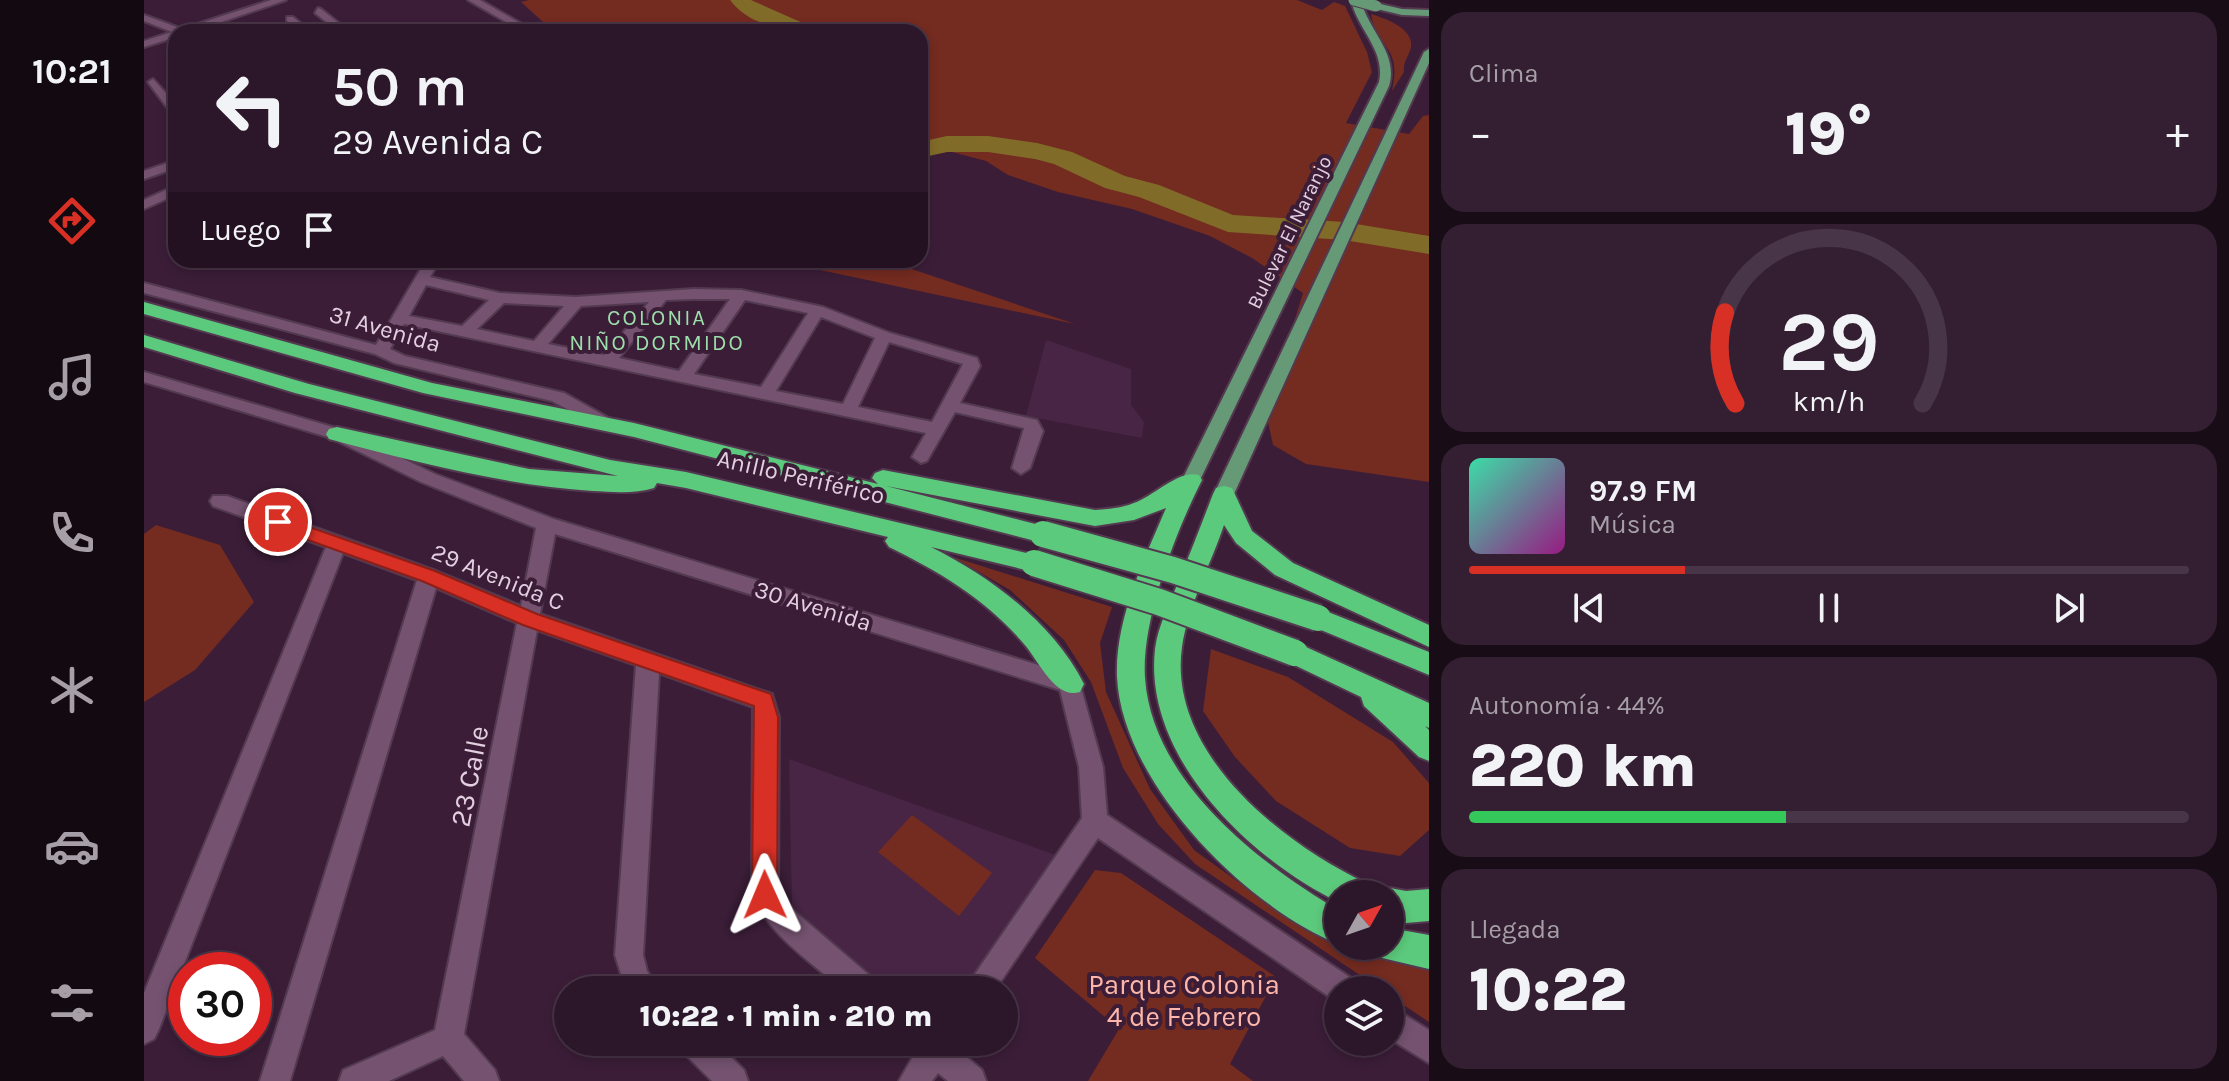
<!DOCTYPE html>
<html lang="es">
<meta charset="utf-8">
<style>
:root{--surface:#2c162a;--page:#341f32;--text:#f1f3f6;--muted:#a69fa8;--line:#483547;--accent:#d93025}
body{margin:0;font-family:Karla,sans-serif;background:var(--page);color:var(--text);height:100vh;display:flex;flex-direction:column;font-size:30px;white-space:nowrap}
*{box-sizing:border-box;margin:0}
p{font-size:26px;color:var(--muted)}
.icon{flex:none;width:44px;height:44px;fill:none;stroke:currentColor;stroke-width:2;stroke-linecap:round;stroke-linejoin:round}
.map{position:relative;flex:1;overflow:hidden}
.drawer{display:flex;flex-direction:column;gap:12px;padding:12px;background:#180c17;width:800px}
.drawer>*{flex:none}
.guide{position:absolute;left:24px;top:24px;width:760px;height:244px;border-radius:24px;box-shadow:0 4px 12px #0003,0 0 0 2px var(--line);background:#2c162a;color:var(--text);overflow:hidden}
.needle{width:52px;rotate:50deg}
.tools{position:absolute;left:1180px;top:880px;display:grid;gap:16px}
.tools a{display:grid;place-items:center;width:80px;height:80px;border-radius:50%;background:var(--surface);box-shadow:0 4px 12px #0003,0 0 0 2px var(--line);font-size:40px}
.speed{position:absolute;left:24px;top:952px;display:flex;gap:16px;font-size:40px;font-weight:700;text-align:center}
.speed>*{display:grid;place-content:center;width:104px;height:104px;border-radius:50%;background:var(--surface);box-shadow:0 4px 12px #0003,0 0 0 2px var(--line);line-height:1}
.speed .limit{border:12px solid #d22;background:#fff;color:#111}
.pin{position:absolute;display:grid;place-items:center;width:68px;height:68px;color:#fff;margin:-34px;border:4px solid #fff;border-radius:50%;box-shadow:0 2px 8px #0007}
.me{position:absolute;width:88px;margin:-44px;rotate:359deg;stroke-linejoin:round;filter:drop-shadow(0 0 6px #0008)}
.turn{display:flex;align-items:center;gap:28px;height:168px;padding:0 32px;font-size:36px}
.turn .icon{width:104px;height:104px;stroke-width:2.5}
.turn b{display:block;font-size:56px;line-height:68px}
.then{display:flex;align-items:center;height:76px;padding:0 32px;background:#0003;gap:16px;font-size:30px}
.big{font-size:60px;font-weight:800;line-height:1.1}
.drawer .tile{flex:1;display:flex;flex-direction:column;justify-content:center;gap:12px;min-width:0;padding:0 28px;border-radius:24px;background:var(--page)}
.drawer .dial{align-items:center;gap:0}
.dial svg{height:208px;overflow:visible;fill:none;stroke:var(--line);stroke-width:7;stroke-linecap:round;text-anchor:middle}
.dial text{fill:var(--text);stroke:none}
.song{display:flex;align-items:center;gap:24px}
.cover{width:96px;height:96px;border-radius:12px;background:linear-gradient(135deg,hsl(160 70% 55%),hsl(310 70% 35%))}
.played{height:8px;border-radius:4px;background:linear-gradient(90deg,var(--accent) 30%,var(--line) 30%)}
.keys{display:flex;justify-content:space-around;direction:ltr}
.heat{display:flex;justify-content:space-between;align-items:center;font-size:44px;direction:ltr}
.charge{height:12px;border-radius:6px;background:linear-gradient(90deg,#34c759 44%,var(--line) 0)}
.trip{position:absolute;left:410px;top:976px;width:464px;height:80px;border-radius:40px;background:var(--surface);box-shadow:0 4px 12px #0003,0 0 0 2px var(--line);font-weight:800;line-height:80px;text-align:center}
main{display:flex;flex:1;min-height:0}
.tab-bar{display:flex;flex-direction:column;width:144px;justify-content:space-around;align-items:center;background:#120911;color:var(--muted)}
.tab-bar .icon{width:56px;height:56px}
.tab-bar .on{color:var(--accent)}
.tab-bar b{font-size:36px;color:var(--text)}
.map>svg:first-child{display:block}
.built{fill:#482545}
.green{fill:#742b20}
.lines{fill:none;stroke-linecap:round;stroke-linejoin:round}
.river{fill:#816b29;fill-rule:evenodd}
.minor-casing{stroke:#533a51;stroke-width:4}
.major-casing{stroke:#533a51;stroke-width:4}
.highway-casing{stroke:#533a51;stroke-width:4}
.minor{fill:#745270;fill-rule:evenodd}
.major{fill:#669a77;fill-rule:evenodd}
.highway{fill:#5cca7c;fill-rule:evenodd}
.major-bridge-casing{stroke:#533a51;stroke-width:13;stroke-linecap:butt}
.highway-bridge-casing{stroke:#533a51;stroke-width:30;stroke-linecap:butt}
.major-bridge{stroke:#669a77;stroke-width:11}
.highway-bridge{stroke:#5cca7c;stroke-width:26}
.route{fill:#d93025;stroke:#8d1f18;stroke-width:2}
.labels{text-anchor:middle;stroke-width:8;stroke-linejoin:round;paint-order:stroke}
.far-street-label{font-size:20px;fill:#e3cfe0;stroke:#3b1d38}
.far-neighbourhood-label{font-size:22px;letter-spacing:2px;fill:#9cdfab;stroke:#3b1d38}
.street-label{font-size:24px;fill:#e3cfe0;stroke:#3b1d38}
.near-street-label{font-size:28px;fill:#e3cfe0;stroke:#3b1d38}
.near-park-label{font-size:28px;fill:#fdb6a9;stroke:#3b1d38}
</style>
<main>
<nav class="tab-bar">
<b>10:21</b>
<svg class="icon on" aria-label="directions" viewBox="0 0 24 24"><path d="M12 3l9 9-9 9-9-9zM9 14v-3h6M13 9l2 2-2 2"/></svg>
<svg class="icon" aria-label="music" viewBox="0 0 24 24"><path d="M9 18V5l10-2v13"/><circle cx="6" cy="18" r="3"/><circle cx="16" cy="16" r="3"/></svg>
<svg class="icon" aria-label="phone" viewBox="0 0 24 24"><path d="M5 4h4l2 5-3 2q2 4 5 5l2-3 5 2v4C11 20 4 13 5 4z"/></svg>
<svg class="icon" aria-label="climate" viewBox="0 0 24 24"><path d="M12 3v18M4 7l16 10M4 17L20 7"/></svg>
<svg class="icon" aria-label="car" viewBox="0 0 24 24"><path d="M5 17H2v-5l4-1 3-4h7l3 4 3 1v5h-3M9 17h6M6 11h13"/><circle cx="7" cy="17" r="2"/><circle cx="17" cy="17" r="2"/></svg>
<svg class="icon" aria-label="filters" viewBox="0 0 24 24"><path d="M4 7h16M4 17h16"/><circle cx="9" cy="7" r="2"/><circle cx="15" cy="17" r="2"/></svg>
</nav>
<div class="map">
<svg width="1285" height="1081" viewBox="0 0 1285 1081">
<rect width="100%" height="100%" fill="#3b1d38"/>
<g class="built">
<path d="M902,340L987,369V405L1000,422L998,438L882,416Z"/>
<path d="M645,759L928,861L833,990H742L648,907Z"/>
</g>
<g class="green">
<path d="M385,0H1153L1178,10L1190,2L1201,6L1223,52L1228,72L1202,123L1265,134L1279,116L1285,115V482L1162,464L1129,445L1122,413L1159,293L1108,258L1066,236L988,209L914,192L864,175L842,161L808,152L776,153V32H410L377,2Z"/>
<path d="M1227,14C1240,18 1270,28 1267,47C1265,57 1259,60 1260,72L1248,91C1259,46 1232,48 1227,14Z"/>
<path d="M629,260H741L931,324Z"/>
<path d="M12,525L76,545L110,602L51,670L0,702V534Z"/>
<path d="M809,557L968,607L956,643L962,692L1006,789L1050,850L1118,899L1196,949L1285,970V1022L1246,996V990H1238L1051,864L1014,824L979,768L947,682L920,640L866,590Z"/>
<path d="M1067,649L1144,677L1249,742L1285,783V830L1256,856L1206,848L1132,801L1091,757L1059,711Z"/>
<path d="M768,815L848,873L815,916L734,852Z"/>
<path d="M951,870L977,873L1132,977L1086,1064L1109,1081H944L975,1029L891,958Z"/>
</g>
<g class="lines">
<g class="river">
<path d="M586,0H607L670,28L674,32C644,32 605,26 586,0Z"/>
<path d="M803,136H844L893,143L928,152L981,176L1015,185L1089,215L1200,222L1285,236V254L1200,240L1084,232L995,197L961,188L910,164L891,159L844,152H803L776,158V142Z"/>
</g>
<defs>
<g id="minor">
<path d="M127,0H142L48,32H32V37L0,47V41L28,32L0,21V15L38,29Z"/>
<path d="M324,0H336L383,27L377,32H366L371,27Z"/>
<path d="M174,8L177,9L206,32H195L171,13Z"/>
<path d="M143,17H149L167,32H156L143,21Z"/>
<path d="M9,79L32,104V115L28,114L4,82Z"/>
<path d="M32,160V168L0,179V171Z"/>
<path d="M24,189L29,190V196L0,209V200Z"/>
<path d="M282,260H296L286,277L356,293L432,297L550,289L597,290L679,307L746,333L833,358L836,366L816,403L893,420L899,431L886,468L877,474L868,468L880,428L811,412L783,461L777,463L768,457L782,433L260,324L246,349L261,356L420,393L470,421L473,425L464,431L408,401L250,363L231,354L0,293V283L232,345ZM282,285L345,300L318,326L265,316ZM550,299H586L535,371L475,358L522,300ZM601,300L664,313L617,387L550,374ZM505,302L460,355L404,344L437,306ZM360,303L420,306L390,341L333,329ZM677,317L731,338L699,404L632,391ZM745,342L819,364L788,422L714,407Z"/>
<path d="M0,372L199,430L291,474L410,519L934,677L959,767L963,815L1210,980L1214,990H1194V1002L1190,1000L954,838L851,990H820L938,818L935,767L916,690L411,534L396,614L628,694L635,717L634,892L642,904L731,980L735,990H699C667,962 625,935 608,895L609,707L515,673L499,955L503,971L515,990H482L471,955L492,665L393,630L320,1034L351,1070L355,1081H320L299,1056L245,1081H195L199,1070L291,1030L373,623L292,588L146,1081H116L273,580L199,553L15,1029L10,1039L0,1044V993L182,547L69,506L66,501L69,496H83L292,571L377,606L392,528L277,482L187,438L0,382Z"/>
<path d="M1246,1006L1285,1030V1063L1246,1039Z"/>
<path d="M536,1042H572L600,1070L604,1081H568L540,1053Z"/>
<path d="M766,1042H813L811,1047L838,1070L842,1081H804L794,1073L788,1081H755L771,1053Z"/>
</g>
<g id="major">
<path d="M1207,0H1217C1224,31 1255,53 1245,86L1056,480L1047,486L1040,484L1038,480L1235,82C1242,50 1213,29 1207,0Z"/>
<path d="M1232,3L1258,9L1285,10V16L1258,15L1229,8Z"/>
<path d="M1285,49V63L1090,494L1087,499H1073L1070,494L1280,52Z"/>
</g>
<g id="highway">
<path d="M0,302L288,383L490,423L734,484L728,478L731,473L739,470L951,510C964,509 978,508 990,503C1010,496 1035,469 1055,475L1058,480C1032,531 997,621 1001,678C1008,780 1113,862 1194,910V944C1101,906 978,783 973,677C971,619 1000,560 1022,508L990,520L951,526L742,486L907,528L911,534L907,540L899,543L490,437L279,393L0,314Z"/>
<path d="M0,335L165,384L466,460L542,472L899,557L902,563L899,569L890,572L787,547C847,577 909,623 940,684L936,692C911,700 895,661 880,644C843,600 796,572 745,547L741,541L744,537L542,488L513,483L510,488C491,494 469,492 449,491C360,485 271,462 185,439L182,434L185,429L193,427L385,469L474,476L151,393L0,347Z"/>
<path d="M1080,486L1088,488L1108,531L1149,563L1285,625V647L1131,575L1092,543L1080,525C1067,564 1044,606 1038,647C1023,753 1138,843 1222,883L1227,894H1194V902C1106,859 999,757 1011,649C1014,625 1027,601 1035,580C1047,551 1058,523 1069,494L1072,488Z"/>
<path d="M1174,608L1285,652V675L1165,625L1161,618L1165,611Z"/>
<path d="M1151,642L1285,703V728L1281,726L1285,730V761L1275,757L1220,706L1217,697L1142,661L1138,653L1142,645Z"/>
<path d="M1246,888L1262,891L1285,889V921L1262,923L1246,920V894H1234Z"/>
<path d="M1246,928L1285,935V969L1234,957L1230,946H1246Z"/>
</g>
</defs>
<use href="#minor" class="minor-casing"/>
<use href="#major" class="major-casing"/>
<use href="#highway" class="highway-casing"/>
<use href="#minor" class="minor"/>
<use href="#major" class="major"/>
<use href="#highway" class="highway"/>
<defs>
<path id="major-bridge" d="M1210,0L1232,6"/>
<g id="highway-bridge">
<path d="M899,534L1029,570L1174,618"/>
<path d="M890,563L1015,602L1151,653"/>
</g>
</defs>
<use href="#major-bridge" class="major-bridge-casing"/>
<use href="#highway-bridge" class="highway-bridge-casing"/>
<use href="#major-bridge" class="major-bridge"/>
<use href="#highway-bridge" class="highway-bridge"/>
</g>
<path class="route" d="M134,516L291,571L393,614L627,694L634,717L633,895L629,903L621,907L612,903L608,895L610,706L379,625L278,581L128,527L125,522L128,518Z"/>
<g class="labels">
<g class="far-street-label">
<text transform="translate(1145 232) rotate(-64)" y="7">Bulevar El Naranjo</text>
</g>
<g class="far-neighbourhood-label">
<text x="513" y="325">COLONIA<tspan x="513" dy="25">NIÑO DORMIDO</tspan></text>
</g>
<g class="street-label">
<text transform="translate(241 329) rotate(16)" y="8">31 Avenida</text>
<text transform="translate(657 477) rotate(13)" y="8">Anillo Periférico</text>
<text transform="translate(354 577) rotate(22)" y="8">29 Avenida C</text>
<text transform="translate(669 606) rotate(17)" y="8">30 Avenida</text>
</g>
<g class="near-street-label">
<text transform="translate(325 776) rotate(-79)" y="10">23 Calle</text>
</g>
<g class="near-park-label">
<text x="1040" y="994">Parque Colonia<tspan x="1040" dy="32">4 de Febrero</tspan></text>
</g>
</g>
</svg>
<div class="tools">
<a><svg class="needle" viewBox="-14 -14 28 28"><path d="M0-13l5 13h-10z" fill="#e53935"/><path d="M0 13l5-13h-10z" fill="#a69fa8"/></svg></a>
<a><svg class="icon" aria-label="layers" viewBox="0 0 24 24"><path d="M12 4l9 5-9 5-9-5zM3 14l9 5 9-5"/></svg></a>
</div>
<div class="speed"><div class="limit">30</div></div>
<div class="pin" style="left:134px;top:522px;background:#d93025"><svg class="icon" aria-label="arrive" viewBox="0 0 24 24"><path d="M6 21V4h12l-3 4 3 4H6"/></svg></div>
<svg class="me" style="left:621px;top:895px" viewBox="-20 -20 40 40"><path d="M0-17L14 15 0 8-14 15z" fill="#d93025" stroke="#fff" stroke-width="4"/></svg>
<div class="trip">10:22 · 1 min · 210 m</div>
<div class="guide">
<div class="turn"><svg class="icon" aria-label="left" viewBox="0 0 24 24"><path d="M17 20v-9H6M10 6l-5 5 5 5"/></svg><div><b>50 m</b>29 Avenida C</div></div>
<div class="then">Luego<svg class="icon" aria-label="arrive" viewBox="0 0 24 24"><path d="M6 21V4h12l-3 4 3 4H6"/></svg></div>
</div>
</div>
<section class="drawer">
<div class="tile"><p>Clima</p>
<div class="heat"><a>−</a><b class="big">19°</b><a>+</a></div>
</div>
<div class="tile dial"><svg viewBox="0 0 100 80">
<path d="M14 69A42 42 0 1 1 86 69"/>
<path d="M14 69A42 42 0 0 1 10 34" stroke="#d93025"/>
<text x="50" y="56" font-size="32" font-weight="700">29</text>
<text x="50" y="72" font-size="11">km/h</text>
</svg></div>
<div class="tile">
<div class="song"><i class="cover"></i><div><b>97.9 FM</b><p>Música</p></div></div>
<div class="played"></div>
<div class="keys"><svg class="icon" aria-label="previous" viewBox="0 0 24 24"><path d="M18 5L8 12l10 7zM5 5v14"/></svg><svg class="icon" aria-label="pause" viewBox="0 0 24 24"><path d="M8 5v14M16 5v14"/></svg><svg class="icon" aria-label="next" viewBox="0 0 24 24"><path d="M6 5l10 7-10 7zM19 5v14"/></svg></div>
</div>
<div class="tile"><p>Autonomía · 44%</p><b class="big">220 km</b><div class="charge"></div></div>
<div class="tile"><p>Llegada</p><b class="big">10:22</b></div>
</section>
</main>
